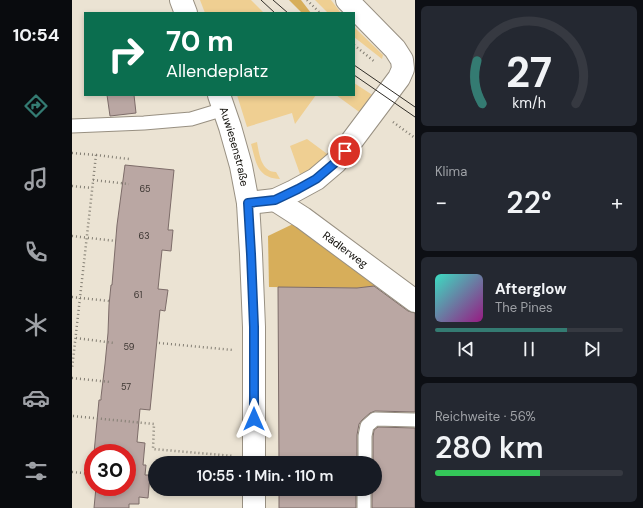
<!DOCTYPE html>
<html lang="de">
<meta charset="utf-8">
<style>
:root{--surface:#171b24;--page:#242831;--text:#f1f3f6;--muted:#9ea1a6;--line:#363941;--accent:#347b72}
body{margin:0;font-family:"DM Sans",sans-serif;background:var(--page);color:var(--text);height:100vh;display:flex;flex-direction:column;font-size:15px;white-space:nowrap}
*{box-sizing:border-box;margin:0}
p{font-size:13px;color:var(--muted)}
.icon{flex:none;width:22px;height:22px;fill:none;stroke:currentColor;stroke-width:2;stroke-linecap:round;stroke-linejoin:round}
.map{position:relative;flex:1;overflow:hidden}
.details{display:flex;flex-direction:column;gap:6px;padding:6px;background:#0d0f14;width:228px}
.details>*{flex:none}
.hud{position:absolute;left:12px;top:12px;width:271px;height:84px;border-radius:0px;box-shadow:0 2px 6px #0003;background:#0b6e4f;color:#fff;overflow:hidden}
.speed{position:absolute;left:12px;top:444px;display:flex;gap:8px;font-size:20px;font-weight:700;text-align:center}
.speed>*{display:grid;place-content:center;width:52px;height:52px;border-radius:50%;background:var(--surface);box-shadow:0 2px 6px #0003;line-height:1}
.speed .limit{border:6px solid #d22;background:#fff;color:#111}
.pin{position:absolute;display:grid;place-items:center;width:34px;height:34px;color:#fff;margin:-17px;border:2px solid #fff;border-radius:50%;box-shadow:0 1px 4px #0007}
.me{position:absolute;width:44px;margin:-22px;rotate:0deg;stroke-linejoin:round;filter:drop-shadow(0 0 3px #0008)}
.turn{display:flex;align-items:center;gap:14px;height:84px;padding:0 16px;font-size:18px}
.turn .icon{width:52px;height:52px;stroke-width:2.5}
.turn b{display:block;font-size:28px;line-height:34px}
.big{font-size:30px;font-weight:600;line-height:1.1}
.details .tile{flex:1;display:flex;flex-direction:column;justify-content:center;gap:6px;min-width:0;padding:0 14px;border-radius:6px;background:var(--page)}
.details .dial{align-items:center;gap:0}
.dial svg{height:104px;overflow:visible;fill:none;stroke:var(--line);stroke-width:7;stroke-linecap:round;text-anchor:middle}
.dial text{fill:var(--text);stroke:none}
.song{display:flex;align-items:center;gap:12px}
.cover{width:48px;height:48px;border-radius:6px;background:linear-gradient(135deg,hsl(170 70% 55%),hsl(310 70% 35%))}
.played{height:4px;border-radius:2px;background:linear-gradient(90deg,var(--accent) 70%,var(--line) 70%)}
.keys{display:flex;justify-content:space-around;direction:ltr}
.heat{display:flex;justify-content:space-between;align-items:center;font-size:22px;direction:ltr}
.charge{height:6px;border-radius:3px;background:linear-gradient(90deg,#34c759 56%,var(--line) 0)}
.trip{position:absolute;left:76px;top:456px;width:234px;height:40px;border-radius:20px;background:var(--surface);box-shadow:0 2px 6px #0003;font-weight:600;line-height:40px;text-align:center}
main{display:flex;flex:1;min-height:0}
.tab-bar{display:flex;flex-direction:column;width:72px;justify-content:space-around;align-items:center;background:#090b0e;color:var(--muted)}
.tab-bar .icon{width:28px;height:28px}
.tab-bar .on{color:var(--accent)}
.tab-bar b{font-size:18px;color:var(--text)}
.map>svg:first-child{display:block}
.green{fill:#efcf92}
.forest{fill:#d7ae5a}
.building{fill:#baa7a3;stroke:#7d6c69}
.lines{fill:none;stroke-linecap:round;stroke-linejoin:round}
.lane-casing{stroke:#989082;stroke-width:15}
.street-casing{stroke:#989082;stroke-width:24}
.path{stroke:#837e73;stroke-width:2.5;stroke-dasharray:1 3;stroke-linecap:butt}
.lane{stroke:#fff;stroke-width:13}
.street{stroke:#fff;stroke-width:22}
.tram{stroke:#302d27;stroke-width:1}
.route-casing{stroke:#114b97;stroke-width:10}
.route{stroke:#1a73e8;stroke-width:7}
.labels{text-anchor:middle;stroke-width:3;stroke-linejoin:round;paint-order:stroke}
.number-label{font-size:9px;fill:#3a3430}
.street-label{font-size:11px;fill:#100e09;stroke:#ebe3d3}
</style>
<main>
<nav class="tab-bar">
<b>10:54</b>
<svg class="icon on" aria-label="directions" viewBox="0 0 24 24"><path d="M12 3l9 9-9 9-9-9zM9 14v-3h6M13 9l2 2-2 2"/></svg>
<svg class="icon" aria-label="music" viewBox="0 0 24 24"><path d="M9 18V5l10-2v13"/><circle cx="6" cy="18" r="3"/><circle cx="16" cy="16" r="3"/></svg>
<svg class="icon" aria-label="phone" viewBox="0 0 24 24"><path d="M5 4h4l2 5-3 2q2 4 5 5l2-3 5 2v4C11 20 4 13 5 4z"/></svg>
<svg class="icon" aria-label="climate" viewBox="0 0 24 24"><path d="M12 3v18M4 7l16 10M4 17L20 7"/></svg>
<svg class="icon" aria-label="car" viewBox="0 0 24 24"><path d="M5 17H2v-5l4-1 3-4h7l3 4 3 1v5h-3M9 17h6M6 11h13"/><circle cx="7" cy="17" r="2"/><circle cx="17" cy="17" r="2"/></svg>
<svg class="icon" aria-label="filters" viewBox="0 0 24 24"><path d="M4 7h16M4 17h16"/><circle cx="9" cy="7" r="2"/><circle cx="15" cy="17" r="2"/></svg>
</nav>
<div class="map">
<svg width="343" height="508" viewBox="0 0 343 508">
<rect width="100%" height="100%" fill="#ebe3d3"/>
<g class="green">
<path d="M128,0H179L192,13H133Z"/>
<path d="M243,0H259L269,13H256Z"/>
<path d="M282,27L311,55L310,59L282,37Z"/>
<path d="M282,83L302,96L290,114L264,95H282Z"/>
<path d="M165,95H244L223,124L220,113L175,127Z"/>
<path d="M235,139L258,156L237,171L228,174L218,146Z"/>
<path d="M185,142C187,153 189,172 204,172L208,179C185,178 184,162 179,144Z"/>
</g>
<g class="forest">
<path d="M217,0H229L239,13H230Z"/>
<path d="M221,224L312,286L285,288L197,287L196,236Z"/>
</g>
<g class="building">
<path d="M35,95H62L64,113L38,116Z"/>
<path d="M53,165L102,170L96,230H101L99,251L90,250L86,289L96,290L93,311L88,310L78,410L68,409L65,442L73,443L71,465H74L73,475H78L76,498L67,497V504H57V508H22L24,487H55V453H22L27,400H29V397L33,364L36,333L37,305L39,285H40L45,225Z"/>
<path d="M302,286L336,311L343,313V412L303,411L298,413L290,420L287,424L285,435V463H207L206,287L285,288Z"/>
<path d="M306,427L343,428V508H300V489H303V463H301V437L302,430Z"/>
<rect x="207" y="489" width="77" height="19"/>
</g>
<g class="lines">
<defs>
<g id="lane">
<path d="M0,126L72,123L119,119L152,109"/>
<path d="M293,463V436L295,426L303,419L343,420"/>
<path d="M292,508V489"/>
</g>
<g id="street">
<path d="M109,0L114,13"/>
<path id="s1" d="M147,95L158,127L169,166L176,203L179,254L182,327V463"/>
<path id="s2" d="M203,200L231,218L343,301"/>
<path d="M176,203L203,200L222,191L244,179L264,162L327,78L331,69L330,60L323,49L275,0"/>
<path d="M182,508V489"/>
</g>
</defs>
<use href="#lane" class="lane-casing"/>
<use href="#street" class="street-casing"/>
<g class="path">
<path d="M235,0L248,13"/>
<path d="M282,45L303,62"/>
<path d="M321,122L343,138"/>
<path d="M0,153L24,155L0,369"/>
<path d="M24,155L57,159"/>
<path d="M21,180L57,184"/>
<path d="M0,186L20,188"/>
<path d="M0,236L44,241"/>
<path d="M0,297L37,301"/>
<path d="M4,338L42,343"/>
<path d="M87,343L161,350"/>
<path d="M0,378L38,382"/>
<path d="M1,416L82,424L81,449L161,456"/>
<path d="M0,472L21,474"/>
</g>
<use href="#lane" class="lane"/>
<use href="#street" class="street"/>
<g class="tram">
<path d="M189,0L203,13"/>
<path d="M201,0L216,13"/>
<path d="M282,65L343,107"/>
<path d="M282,75L343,117"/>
</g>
</g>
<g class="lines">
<defs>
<path id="route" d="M182,419V327L179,254L176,203L203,200L226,189L244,179L264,162L273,151"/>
</defs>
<use href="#route" class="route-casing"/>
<use href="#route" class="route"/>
</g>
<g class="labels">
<g class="number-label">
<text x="73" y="192">65</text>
<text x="72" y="239">63</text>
<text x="66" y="298">61</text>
<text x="57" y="350">59</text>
<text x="54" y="390">57</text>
</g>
<g class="street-label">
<text dy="4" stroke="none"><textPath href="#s1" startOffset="54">Auwiesenstraße</textPath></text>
<text dy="4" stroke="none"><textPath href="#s2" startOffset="86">Rädlerweg</textPath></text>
</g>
</g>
</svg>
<div class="speed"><div class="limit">30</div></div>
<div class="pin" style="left:273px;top:151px;background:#d93025"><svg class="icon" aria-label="arrive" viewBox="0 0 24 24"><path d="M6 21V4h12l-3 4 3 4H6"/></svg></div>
<svg class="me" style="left:182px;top:419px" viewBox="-20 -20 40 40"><path d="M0-17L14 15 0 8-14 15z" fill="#1a73e8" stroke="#fff" stroke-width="4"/></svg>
<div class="trip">10:55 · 1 Min. · 110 m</div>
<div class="hud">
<div class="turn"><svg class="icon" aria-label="right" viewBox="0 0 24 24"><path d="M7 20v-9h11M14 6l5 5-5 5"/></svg><div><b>70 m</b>Allendeplatz</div></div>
</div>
</div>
<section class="details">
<div class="tile dial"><svg viewBox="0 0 100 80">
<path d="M14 69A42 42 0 1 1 86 69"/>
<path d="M14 69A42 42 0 0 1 10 36" stroke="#347b72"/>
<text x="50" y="56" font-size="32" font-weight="700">27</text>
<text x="50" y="72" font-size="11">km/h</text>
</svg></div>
<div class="tile"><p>Klima</p>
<div class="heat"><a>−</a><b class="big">22°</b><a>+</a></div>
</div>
<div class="tile">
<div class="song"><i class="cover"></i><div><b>Afterglow</b><p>The Pines</p></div></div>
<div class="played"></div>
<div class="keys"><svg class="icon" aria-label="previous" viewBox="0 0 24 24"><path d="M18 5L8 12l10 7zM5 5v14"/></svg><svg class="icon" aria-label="pause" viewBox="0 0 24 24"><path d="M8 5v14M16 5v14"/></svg><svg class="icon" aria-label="next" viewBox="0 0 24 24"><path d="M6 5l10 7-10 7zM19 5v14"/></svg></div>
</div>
<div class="tile"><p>Reichweite · 56%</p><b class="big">280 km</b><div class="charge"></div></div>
</section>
</main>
